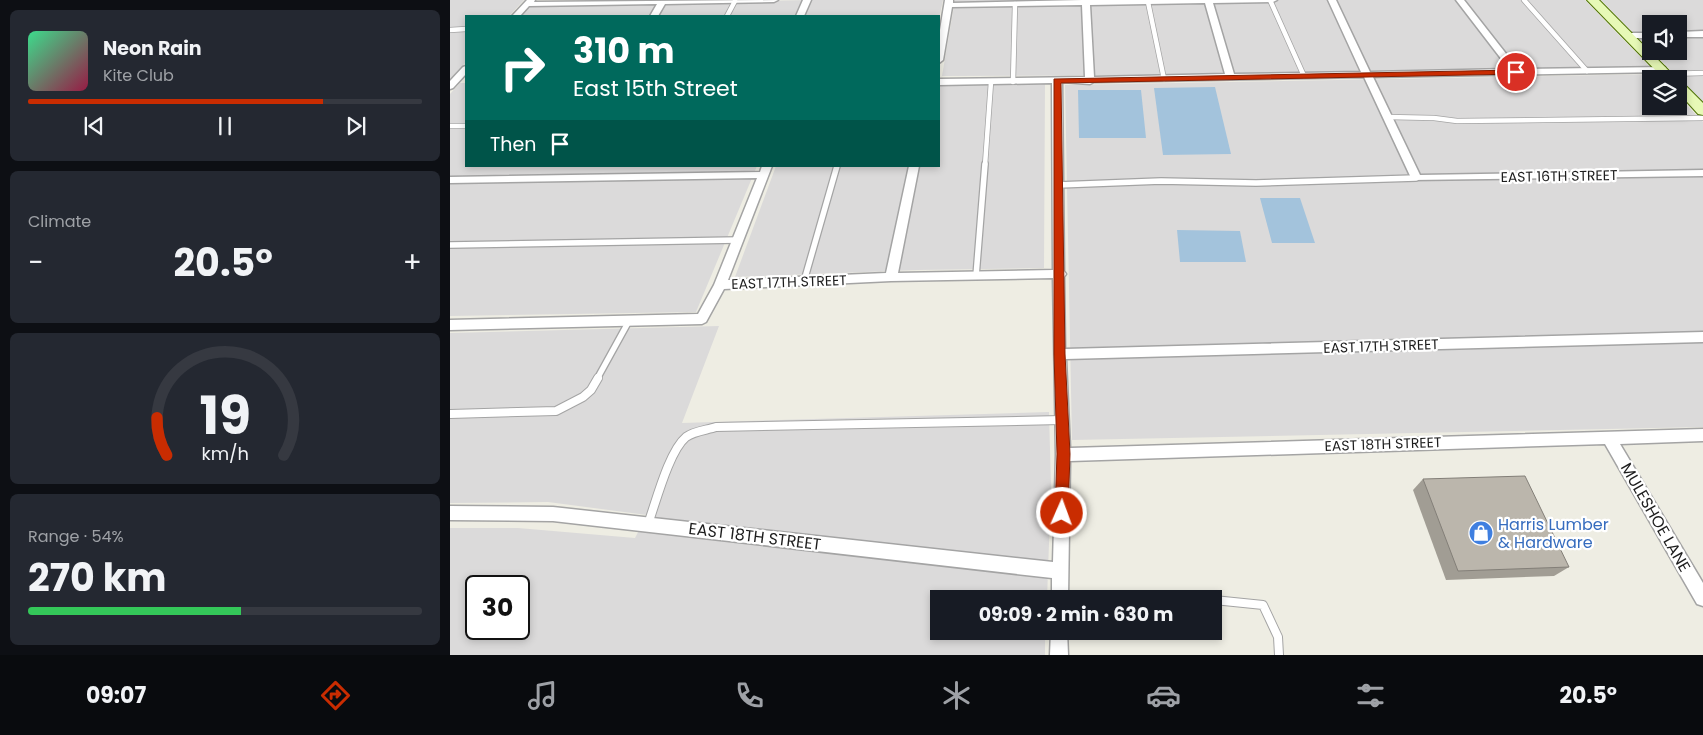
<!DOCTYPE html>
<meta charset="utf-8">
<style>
:root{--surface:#171b24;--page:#242831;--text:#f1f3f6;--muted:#9ea1a6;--line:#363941;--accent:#c92c01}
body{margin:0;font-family:Poppins,sans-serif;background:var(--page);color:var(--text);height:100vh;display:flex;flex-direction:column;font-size:19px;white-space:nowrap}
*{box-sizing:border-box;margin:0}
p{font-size:16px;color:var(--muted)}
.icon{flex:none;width:28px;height:28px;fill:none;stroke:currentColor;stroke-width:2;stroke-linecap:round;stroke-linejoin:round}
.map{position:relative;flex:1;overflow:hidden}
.sheet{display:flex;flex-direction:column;gap:10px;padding:10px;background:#0d0f14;width:450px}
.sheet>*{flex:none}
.hud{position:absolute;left:15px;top:15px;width:475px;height:152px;border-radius:0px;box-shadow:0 2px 8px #0003;background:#00695c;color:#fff;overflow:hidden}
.controls{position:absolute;left:1192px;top:15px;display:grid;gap:10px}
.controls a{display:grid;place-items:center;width:45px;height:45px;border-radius:0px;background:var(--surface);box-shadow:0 2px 8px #0003;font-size:25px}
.speed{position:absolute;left:15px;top:575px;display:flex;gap:10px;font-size:25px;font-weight:700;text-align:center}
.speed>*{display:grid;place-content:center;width:65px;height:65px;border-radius:50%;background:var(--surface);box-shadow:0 2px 8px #0003;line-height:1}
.speed .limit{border:2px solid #111;border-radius:8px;background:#fff;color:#111}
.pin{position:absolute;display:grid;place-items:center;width:42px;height:42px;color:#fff;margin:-21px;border:2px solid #fff;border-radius:50%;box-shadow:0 1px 5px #0007}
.me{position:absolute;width:55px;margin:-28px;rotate:2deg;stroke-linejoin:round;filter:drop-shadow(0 0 4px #0008)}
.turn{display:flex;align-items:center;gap:18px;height:105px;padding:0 25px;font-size:22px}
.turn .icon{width:65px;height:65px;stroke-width:2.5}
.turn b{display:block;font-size:35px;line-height:42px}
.then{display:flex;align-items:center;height:48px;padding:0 25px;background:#0003;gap:10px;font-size:19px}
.big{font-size:38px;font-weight:700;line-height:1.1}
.sheet .widget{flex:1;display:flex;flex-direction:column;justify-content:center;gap:8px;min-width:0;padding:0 18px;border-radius:8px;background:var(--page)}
.sheet .dial{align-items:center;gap:0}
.dial svg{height:130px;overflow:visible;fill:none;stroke:var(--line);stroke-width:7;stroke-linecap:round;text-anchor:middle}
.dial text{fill:var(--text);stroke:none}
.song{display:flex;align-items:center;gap:15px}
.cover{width:60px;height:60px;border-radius:8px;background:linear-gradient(135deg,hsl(150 70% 55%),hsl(340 70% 35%))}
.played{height:5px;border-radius:2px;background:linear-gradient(90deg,var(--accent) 75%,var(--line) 75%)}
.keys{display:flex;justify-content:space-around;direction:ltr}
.heat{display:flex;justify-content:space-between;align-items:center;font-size:28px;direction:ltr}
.charge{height:8px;border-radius:4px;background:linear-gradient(90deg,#34c759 54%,var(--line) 0)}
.trip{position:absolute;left:480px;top:590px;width:292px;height:50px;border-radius:0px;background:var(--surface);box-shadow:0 2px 8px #0003;font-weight:700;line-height:50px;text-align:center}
.menu{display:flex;height:80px;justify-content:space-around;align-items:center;background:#090b0e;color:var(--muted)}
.menu .icon{width:35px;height:35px}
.menu .current{color:var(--accent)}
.menu b{font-size:22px;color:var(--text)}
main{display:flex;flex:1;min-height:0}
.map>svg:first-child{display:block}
.residential{fill:#dbdada;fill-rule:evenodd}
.water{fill:#a3c3dc}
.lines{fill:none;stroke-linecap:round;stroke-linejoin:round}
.service-far2-casing{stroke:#a4a4a4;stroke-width:6}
.service-far1-casing{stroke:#a4a4a4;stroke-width:8}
.service-casing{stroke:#a4a4a4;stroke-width:10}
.minor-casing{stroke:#a4a4a4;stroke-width:3}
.secondary-casing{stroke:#4f7305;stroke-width:2}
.service-far2{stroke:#fff;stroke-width:4.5}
.service-far1{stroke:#fff;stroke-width:5.5}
.service{stroke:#fff;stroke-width:8}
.minor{fill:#fff;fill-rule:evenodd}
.secondary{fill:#e7f9b6;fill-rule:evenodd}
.wall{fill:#a19d94}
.building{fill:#bbb6ac;stroke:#837f78}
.route{fill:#c92c01;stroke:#831d01}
.labels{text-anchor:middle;stroke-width:4.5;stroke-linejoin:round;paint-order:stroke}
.street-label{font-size:14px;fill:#1d1d1d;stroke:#fff}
.near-street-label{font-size:16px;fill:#1d1d1d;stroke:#fff}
.near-shop-label{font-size:16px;fill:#366cbe;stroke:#fff;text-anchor:start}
</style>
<main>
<section class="sheet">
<div class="widget">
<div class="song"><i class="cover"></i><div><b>Neon Rain</b><p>Kite Club</p></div></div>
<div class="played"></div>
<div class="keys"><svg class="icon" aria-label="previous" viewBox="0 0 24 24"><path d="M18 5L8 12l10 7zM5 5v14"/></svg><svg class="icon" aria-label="pause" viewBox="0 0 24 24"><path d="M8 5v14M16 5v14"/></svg><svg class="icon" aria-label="next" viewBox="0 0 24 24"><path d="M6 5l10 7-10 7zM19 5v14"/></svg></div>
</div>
<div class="widget"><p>Climate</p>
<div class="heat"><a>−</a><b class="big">20.5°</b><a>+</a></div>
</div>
<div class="widget dial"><svg viewBox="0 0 100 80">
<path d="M14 69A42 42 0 1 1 86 69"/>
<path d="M14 69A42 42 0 0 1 8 46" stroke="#c92c01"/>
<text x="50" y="56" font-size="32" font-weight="700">19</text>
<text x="50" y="72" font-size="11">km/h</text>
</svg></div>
<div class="widget"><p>Range · 54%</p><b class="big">270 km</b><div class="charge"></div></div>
</section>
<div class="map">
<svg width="1253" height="655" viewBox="0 0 1253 655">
<rect width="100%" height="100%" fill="#eeede3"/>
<g class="residential">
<path d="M0,0H74L59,16H16V62L0,79Z"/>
<path d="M359,0H493L489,19V16H70L79,6Z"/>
<path d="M505,0H1135L1200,67L767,75L492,76Z"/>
<path d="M1151,0H1253V103L1202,51H1229V24H1201V51Z"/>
<path d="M1207,74L1211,79H1201V106H1229V97L1253,122V427L622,440L615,85Z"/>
<path d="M10,83H16V166H307L246,312L0,316V94Z"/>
<path d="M595,84L594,268L467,270L285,277L326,166H489V86Z"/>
<path d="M269,326L232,423L599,412L601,487L597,599H489V631H595V655H0V528H68L185,538L197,515L98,502L0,503V333ZM26,586H69V629H26Z"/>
</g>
<g class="water">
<path d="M765,87L781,154L713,155L704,88Z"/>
<path d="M628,90H691L696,138H629Z"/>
<path d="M810,198H850L865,243H822Z"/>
<path d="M727,230L790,231L796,262H730Z"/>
</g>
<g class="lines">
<defs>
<g id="service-far2">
<path d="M820,0L854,76"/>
<path d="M1074,0L1137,71"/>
<path d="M698,2L714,79"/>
<path d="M277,16L285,1"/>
<path d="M0,30L16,29"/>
<path d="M1216,74L1253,73"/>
<path d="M563,82L565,4"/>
<path d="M938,117L984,118L1007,121L1253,118"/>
<path d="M0,126H16"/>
<path d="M535,165L541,82"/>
</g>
<g id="service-far1">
<path d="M608,185L711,181L806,183L966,178"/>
<path d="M0,245L288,240"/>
<path d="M526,276L535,164"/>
<path d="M354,281L387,166"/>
<path d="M147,379L179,321"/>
</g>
<g id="service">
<path d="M0,414L106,411L133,397L141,390L148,378"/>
<path d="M198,524C206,502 219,451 236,437C244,431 257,430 266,427L612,420"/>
<path d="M610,598L706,599"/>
<path d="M764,600L813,605L828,637L829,655"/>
</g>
<g id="minor">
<path d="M77,0H85L84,2L328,0L324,2L215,4L208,16H200L207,4L79,6L70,16H62Z"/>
<path d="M353,0H361L354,16H346Z"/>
<path d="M495,0H503V3L632,0H827L823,2L763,3L784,74L911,72L878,0H886L920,72L1059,69L1006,0H1014L1068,69L1215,67L1216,69L1212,72L923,77L970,175L1253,170V176L962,180L914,77L644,82L640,84L612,82L614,271L616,274L614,277L615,349L1253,332V342L616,359L620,448L1253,429V441L1170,444L1253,583V606L1247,604L1155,444L620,461L618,599H602V578L103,521L0,520V506L103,507L603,562L606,455L603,278L441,281L274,289L256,322L252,324L0,330V320L248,314L264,285L307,178L0,183V177L310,172L312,166H322L278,280L436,273L459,166H469L448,273L603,270L602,83L489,85V79L635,77L632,5L502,7L493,60L489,63V36ZM755,3L775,74L644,77L640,5Z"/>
<path d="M1253,31V37H1229V32Z"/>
<path d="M1179,33H1201V38H1176V34Z"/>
<path d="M16,66V74L3,88L0,89V81L13,67Z"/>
<path d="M601,631H617L618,655H600Z"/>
</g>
<g id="secondary">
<path d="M1137,0H1149L1227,79H1214Z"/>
<path d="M1229,82L1233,83L1253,103V115L1248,114L1229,93Z"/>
</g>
</defs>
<use href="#service-far2" class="service-far2-casing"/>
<use href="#service-far1" class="service-far1-casing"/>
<use href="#service" class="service-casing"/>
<use href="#minor" class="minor-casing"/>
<use href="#secondary" class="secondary-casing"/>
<use href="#service-far2" class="service-far2"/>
<use href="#service-far1" class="service-far1"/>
<use href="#service" class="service"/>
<use href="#minor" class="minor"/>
<use href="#secondary" class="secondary"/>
</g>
<path class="wall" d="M973,479L1119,567L1104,576L996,580L963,490Z"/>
<path class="building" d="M1075,476L1119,567L1008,571L973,479Z"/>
<path class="route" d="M1066,70L1069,71V74L611,83L615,354L620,454L618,513L616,517L612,519L607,517L605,513L607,454L604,354V79Z"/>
<defs>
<symbol id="shop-disc" viewBox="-11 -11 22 22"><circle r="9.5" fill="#3f7fe0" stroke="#fff"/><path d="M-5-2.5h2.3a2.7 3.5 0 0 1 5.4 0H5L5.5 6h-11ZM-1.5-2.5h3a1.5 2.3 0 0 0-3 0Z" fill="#fff"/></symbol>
</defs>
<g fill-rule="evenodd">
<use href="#shop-disc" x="1017" y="519" width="28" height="28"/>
</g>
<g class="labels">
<g class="street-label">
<text transform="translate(1109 176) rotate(-1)" y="5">EAST 16TH STREET</text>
<text transform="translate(339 282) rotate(-2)" y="5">EAST 17TH STREET</text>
<text transform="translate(931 346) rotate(-2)" y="5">EAST 17TH STREET</text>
<text transform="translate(933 444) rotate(-2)" y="5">EAST 18TH STREET</text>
</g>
<g class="near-street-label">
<text transform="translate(1206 517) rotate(60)" y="6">MULESHOE LANE</text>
<text transform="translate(305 536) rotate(7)" y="6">EAST 18TH STREET</text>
</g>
<g class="near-shop-label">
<text x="1048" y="530">Harris Lumber<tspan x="1048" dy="18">&amp; Hardware</tspan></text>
</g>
</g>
</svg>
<div class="controls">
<a><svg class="icon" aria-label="sound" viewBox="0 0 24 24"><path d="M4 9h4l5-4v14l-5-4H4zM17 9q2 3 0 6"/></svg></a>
<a><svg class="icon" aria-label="layers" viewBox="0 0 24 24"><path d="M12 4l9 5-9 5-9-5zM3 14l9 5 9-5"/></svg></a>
</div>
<div class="speed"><div class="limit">30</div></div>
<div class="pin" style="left:1066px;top:72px;background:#d93025"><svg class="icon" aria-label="arrive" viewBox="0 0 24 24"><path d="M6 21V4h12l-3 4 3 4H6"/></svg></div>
<svg class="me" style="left:612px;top:513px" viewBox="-20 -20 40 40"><circle r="17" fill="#c92c01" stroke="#fff" stroke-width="3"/><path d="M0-11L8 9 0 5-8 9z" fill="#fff"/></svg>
<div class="trip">09:09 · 2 min · 630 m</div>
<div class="hud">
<div class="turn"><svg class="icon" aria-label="right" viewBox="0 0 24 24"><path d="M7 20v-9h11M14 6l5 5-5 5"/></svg><div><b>310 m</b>East 15th Street</div></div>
<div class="then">Then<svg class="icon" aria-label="arrive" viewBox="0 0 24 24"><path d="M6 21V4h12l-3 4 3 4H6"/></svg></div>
</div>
</div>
</main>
<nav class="menu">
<b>09:07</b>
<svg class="icon current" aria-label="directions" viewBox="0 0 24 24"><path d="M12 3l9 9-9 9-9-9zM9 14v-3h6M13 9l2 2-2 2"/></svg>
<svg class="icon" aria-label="music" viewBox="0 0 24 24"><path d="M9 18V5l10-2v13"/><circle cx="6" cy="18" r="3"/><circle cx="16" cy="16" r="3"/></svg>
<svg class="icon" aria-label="phone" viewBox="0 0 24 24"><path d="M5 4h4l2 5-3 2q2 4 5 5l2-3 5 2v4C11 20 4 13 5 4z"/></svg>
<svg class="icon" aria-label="climate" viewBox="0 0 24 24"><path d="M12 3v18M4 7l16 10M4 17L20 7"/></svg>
<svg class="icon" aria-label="car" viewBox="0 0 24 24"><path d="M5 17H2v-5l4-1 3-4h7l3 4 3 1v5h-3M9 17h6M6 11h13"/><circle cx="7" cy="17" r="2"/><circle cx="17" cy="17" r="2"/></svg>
<svg class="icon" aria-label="filters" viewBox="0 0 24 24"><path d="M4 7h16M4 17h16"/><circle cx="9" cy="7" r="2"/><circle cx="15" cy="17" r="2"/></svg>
<b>20.5°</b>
</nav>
